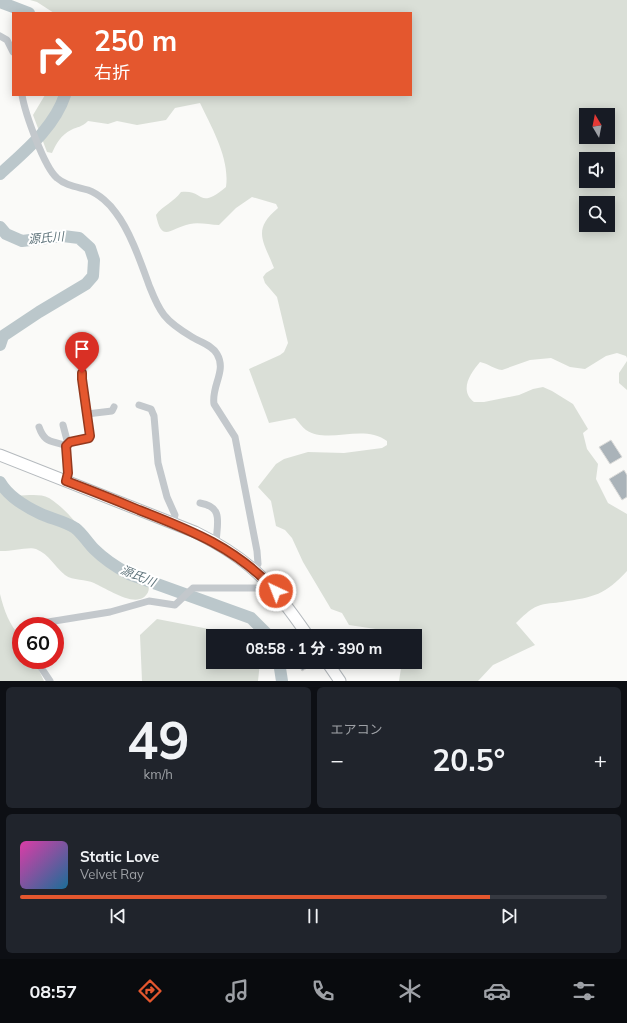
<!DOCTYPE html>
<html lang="ja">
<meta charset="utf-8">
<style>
:root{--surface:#171b24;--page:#20242c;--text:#f1f3f6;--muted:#9ea1a6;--line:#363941;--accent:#e4572e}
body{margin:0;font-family:Mulish,"Noto Sans JP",sans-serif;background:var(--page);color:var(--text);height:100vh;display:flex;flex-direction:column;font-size:15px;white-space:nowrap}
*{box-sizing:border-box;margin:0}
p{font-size:13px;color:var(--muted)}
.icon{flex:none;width:22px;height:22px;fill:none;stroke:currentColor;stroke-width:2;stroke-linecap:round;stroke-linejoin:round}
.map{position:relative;height:681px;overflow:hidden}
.side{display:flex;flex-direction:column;gap:6px;padding:6px;background:#0d0f14;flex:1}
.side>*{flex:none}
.banner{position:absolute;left:12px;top:12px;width:400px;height:84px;border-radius:0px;box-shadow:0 2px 10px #0003;background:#e4572e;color:#fff;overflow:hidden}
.needle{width:26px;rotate:350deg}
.controls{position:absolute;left:579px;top:108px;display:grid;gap:8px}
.controls a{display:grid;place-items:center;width:36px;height:36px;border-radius:0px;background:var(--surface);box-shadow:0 2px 10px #0003;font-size:20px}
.speed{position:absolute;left:12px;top:617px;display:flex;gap:8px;font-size:20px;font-weight:700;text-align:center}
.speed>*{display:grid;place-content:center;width:52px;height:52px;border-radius:50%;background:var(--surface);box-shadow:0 2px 10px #0003;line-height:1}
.speed .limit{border:6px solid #d22;background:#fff;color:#111}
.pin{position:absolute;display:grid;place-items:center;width:34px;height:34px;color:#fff;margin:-41px -17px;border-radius:50% 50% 50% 0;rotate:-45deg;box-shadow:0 0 4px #0007}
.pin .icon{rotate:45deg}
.me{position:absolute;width:44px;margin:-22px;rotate:317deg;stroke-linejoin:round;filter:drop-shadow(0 0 3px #0008)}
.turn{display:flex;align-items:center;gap:14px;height:84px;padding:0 16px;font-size:18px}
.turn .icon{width:52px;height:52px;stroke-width:2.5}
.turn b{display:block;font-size:28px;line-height:34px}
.big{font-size:30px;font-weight:700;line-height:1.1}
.side .tile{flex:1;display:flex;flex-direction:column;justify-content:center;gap:6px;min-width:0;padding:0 14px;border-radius:6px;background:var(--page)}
.side .dial{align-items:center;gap:0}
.dial b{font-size:52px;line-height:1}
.song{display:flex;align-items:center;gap:12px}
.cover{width:48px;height:48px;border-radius:6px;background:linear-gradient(135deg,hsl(320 70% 55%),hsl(200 70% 35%))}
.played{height:4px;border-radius:2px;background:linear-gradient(90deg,var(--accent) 80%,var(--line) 80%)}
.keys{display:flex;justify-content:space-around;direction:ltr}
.heat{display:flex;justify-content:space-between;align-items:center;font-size:22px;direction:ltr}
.side .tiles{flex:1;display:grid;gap:6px;grid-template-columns:1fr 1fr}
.tile:last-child{grid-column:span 2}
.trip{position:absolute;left:206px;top:629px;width:216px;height:40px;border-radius:0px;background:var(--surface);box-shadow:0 2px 10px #0003;font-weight:700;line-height:40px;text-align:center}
.tabs{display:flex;height:64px;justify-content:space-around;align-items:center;background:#090b0e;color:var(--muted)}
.tabs .icon{width:28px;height:28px}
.tabs .active{color:var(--accent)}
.tabs b{font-size:18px;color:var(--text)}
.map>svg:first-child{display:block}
.green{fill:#dadfd7;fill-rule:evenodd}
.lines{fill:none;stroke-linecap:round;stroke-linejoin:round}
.river{stroke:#bbc7cb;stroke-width:12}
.building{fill:#aab3b9;stroke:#dcdcda}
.primary-casing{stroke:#b5babe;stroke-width:13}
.minor{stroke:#c3c8cc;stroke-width:7}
.primary{stroke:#fff;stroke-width:11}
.route-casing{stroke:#94391e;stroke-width:10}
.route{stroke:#e4572e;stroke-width:7}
.labels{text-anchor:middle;stroke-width:4;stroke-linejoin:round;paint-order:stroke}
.water-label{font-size:12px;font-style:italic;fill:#60757c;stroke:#fff}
</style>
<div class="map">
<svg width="627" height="681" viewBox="0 0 627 681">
<rect width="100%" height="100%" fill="#fafaf8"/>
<g class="green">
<path d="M30,0H627V358L626,356L617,353L606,356L585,369L570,367L551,358L530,360L502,370C493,369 490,364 480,362C470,374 459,390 474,402H484L519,395L533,389L543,387L552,391L573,404L588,429L583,433L587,449L598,464L596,479L608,503L627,514V571C605,595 594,597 562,602C555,603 545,603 538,606C530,609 522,617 516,623L535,645L493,665L478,681H399L402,662H415V636H395L389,631L349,625L342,613L331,609L303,562L292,538L285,530L276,526L271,501L258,487L276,464L284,459L308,452L344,453L382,448L387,445V441C362,423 329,445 306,430C302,427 299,422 295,418L269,423L249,369L280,355L284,352L288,343L277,297L265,283L263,277L266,273L274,268C263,240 252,230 278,208L276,204L252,197L236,208L219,225C210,225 199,222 190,224C170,228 162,244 156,215C162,206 174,202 181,192C205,189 197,211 226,187C230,159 212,128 200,103L175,108L166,120L137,125L117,121L108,124L88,121C81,128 78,126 71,130C61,135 56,144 52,153L47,152L33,115L45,95H411V13H54L37,2ZM586,115H608V137H586ZM586,159H608V181H586ZM586,203H608V225H586Z"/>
<path d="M627,361V390L619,383V373Z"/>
<path d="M0,483L10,495C22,497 38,492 49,498C74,514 87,540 107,560C115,567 128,576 138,580C141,581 146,582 148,585C151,591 145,598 140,599C128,603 105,588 94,583C86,579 73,581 65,575C54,566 50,555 36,549C29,546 9,552 0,551Z"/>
<path d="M0,594C4,610 9,625 21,637V660H34L44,681H0Z"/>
<path d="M157,619L235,634L238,636H213V662H260L258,681H142L140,635Z"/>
</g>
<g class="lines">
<g class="river">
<path d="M0,2L29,13"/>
<path d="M0,174C25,151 54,128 65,95"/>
<path d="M0,227L6,234L22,241L63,236L79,238L90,248L94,260L93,276L86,284L39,312L3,336L0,345"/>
<path d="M0,482C8,496 26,507 41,514C52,519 64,521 75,528C82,533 87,542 94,549C104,559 116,567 129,574L251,618L269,636"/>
<path d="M279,662L282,681"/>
</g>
</g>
<g class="building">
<path d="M611,440L622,457L610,464L599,447Z"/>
<path d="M624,470L627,475V497L622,500L609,479Z"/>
<path d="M300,662H313L314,664L302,671L297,663Z"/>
</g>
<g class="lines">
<defs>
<g id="primary">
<path d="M0,455L195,532C252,560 273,585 308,636"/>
<path d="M327,662L340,681"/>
</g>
</defs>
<use href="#primary" class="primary-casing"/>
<g class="minor">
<path d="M0,36L7,40L13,52"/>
<path d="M22,95C25,113 44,167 57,178C66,186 78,187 88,190C99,194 110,204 116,213C130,231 141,263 149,285C153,295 157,306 164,315C171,324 182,331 192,337C200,342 212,345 217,354C227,371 211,386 214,404L235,437L257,551L258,564L254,569"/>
<path d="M139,405L151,409L154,416L158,463L167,497L175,515L173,523"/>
<path d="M87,414L112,411L114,407"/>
<path d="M63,425L68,444"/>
<path d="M39,427C45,444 52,440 66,446L68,473L66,481"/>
<path d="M66,446L70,442L89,438L90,436L82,379L83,371"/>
<path d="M200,503C224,507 217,523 216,543"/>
<path d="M35,626L42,623L110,612L149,601L175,605L193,588H264L270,585"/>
<path d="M36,660L50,681"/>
</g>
<use href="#primary" class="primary"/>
</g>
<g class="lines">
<defs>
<path id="route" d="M82,373V379L90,436L89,438L70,442L66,446L68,473L66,481C90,490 115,500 139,510C193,531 236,548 276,591"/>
</defs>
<use href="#route" class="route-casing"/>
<use href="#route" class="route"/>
</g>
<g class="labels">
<g class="water-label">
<text transform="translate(46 238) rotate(-5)" y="4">源氏川</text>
<text transform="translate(138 576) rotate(23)" y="4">源氏川</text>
</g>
</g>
</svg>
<div class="controls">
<a><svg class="needle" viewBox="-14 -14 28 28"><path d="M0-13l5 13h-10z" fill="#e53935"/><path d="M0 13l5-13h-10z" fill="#9ea1a6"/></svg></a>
<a><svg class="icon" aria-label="sound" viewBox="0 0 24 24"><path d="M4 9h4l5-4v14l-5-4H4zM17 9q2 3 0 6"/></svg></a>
<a><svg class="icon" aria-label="search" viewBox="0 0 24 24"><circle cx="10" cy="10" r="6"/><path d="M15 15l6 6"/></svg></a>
</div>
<div class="speed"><div class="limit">60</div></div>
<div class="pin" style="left:82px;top:373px;background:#d93025"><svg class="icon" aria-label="arrive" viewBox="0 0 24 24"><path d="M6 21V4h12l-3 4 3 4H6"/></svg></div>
<svg class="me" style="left:276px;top:591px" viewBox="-20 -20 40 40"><circle r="17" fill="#e4572e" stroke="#fff" stroke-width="3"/><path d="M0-11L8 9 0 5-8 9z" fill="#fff"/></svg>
<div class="trip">08:58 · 1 分 · 390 m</div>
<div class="banner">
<div class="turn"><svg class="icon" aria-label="right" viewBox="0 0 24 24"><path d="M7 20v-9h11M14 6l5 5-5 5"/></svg><div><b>250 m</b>右折</div></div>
</div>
</div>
<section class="side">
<div class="tiles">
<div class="tile dial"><b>49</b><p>km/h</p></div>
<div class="tile"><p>エアコン</p>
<div class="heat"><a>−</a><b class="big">20.5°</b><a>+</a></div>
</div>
<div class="tile">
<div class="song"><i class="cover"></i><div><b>Static Love</b><p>Velvet Ray</p></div></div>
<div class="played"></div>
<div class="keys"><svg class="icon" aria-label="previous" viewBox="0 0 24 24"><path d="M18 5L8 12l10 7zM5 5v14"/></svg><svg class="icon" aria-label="pause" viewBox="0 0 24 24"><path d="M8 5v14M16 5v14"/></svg><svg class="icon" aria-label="next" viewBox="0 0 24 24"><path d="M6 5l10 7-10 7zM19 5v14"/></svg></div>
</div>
</div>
</section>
<nav class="tabs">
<b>08:57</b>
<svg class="icon active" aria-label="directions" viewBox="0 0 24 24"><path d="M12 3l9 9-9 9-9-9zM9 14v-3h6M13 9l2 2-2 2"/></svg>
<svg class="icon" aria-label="music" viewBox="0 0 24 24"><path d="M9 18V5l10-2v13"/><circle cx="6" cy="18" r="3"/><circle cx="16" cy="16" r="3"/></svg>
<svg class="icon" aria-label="phone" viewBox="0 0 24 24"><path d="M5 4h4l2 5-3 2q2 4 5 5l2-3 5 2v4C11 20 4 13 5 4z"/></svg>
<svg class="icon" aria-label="climate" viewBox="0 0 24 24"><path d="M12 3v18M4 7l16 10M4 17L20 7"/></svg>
<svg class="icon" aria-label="car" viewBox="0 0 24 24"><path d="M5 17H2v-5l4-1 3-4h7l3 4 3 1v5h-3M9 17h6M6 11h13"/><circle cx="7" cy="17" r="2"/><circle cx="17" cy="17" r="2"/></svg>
<svg class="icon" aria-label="filters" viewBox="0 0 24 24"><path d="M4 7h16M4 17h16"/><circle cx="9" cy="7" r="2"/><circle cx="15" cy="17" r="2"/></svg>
</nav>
